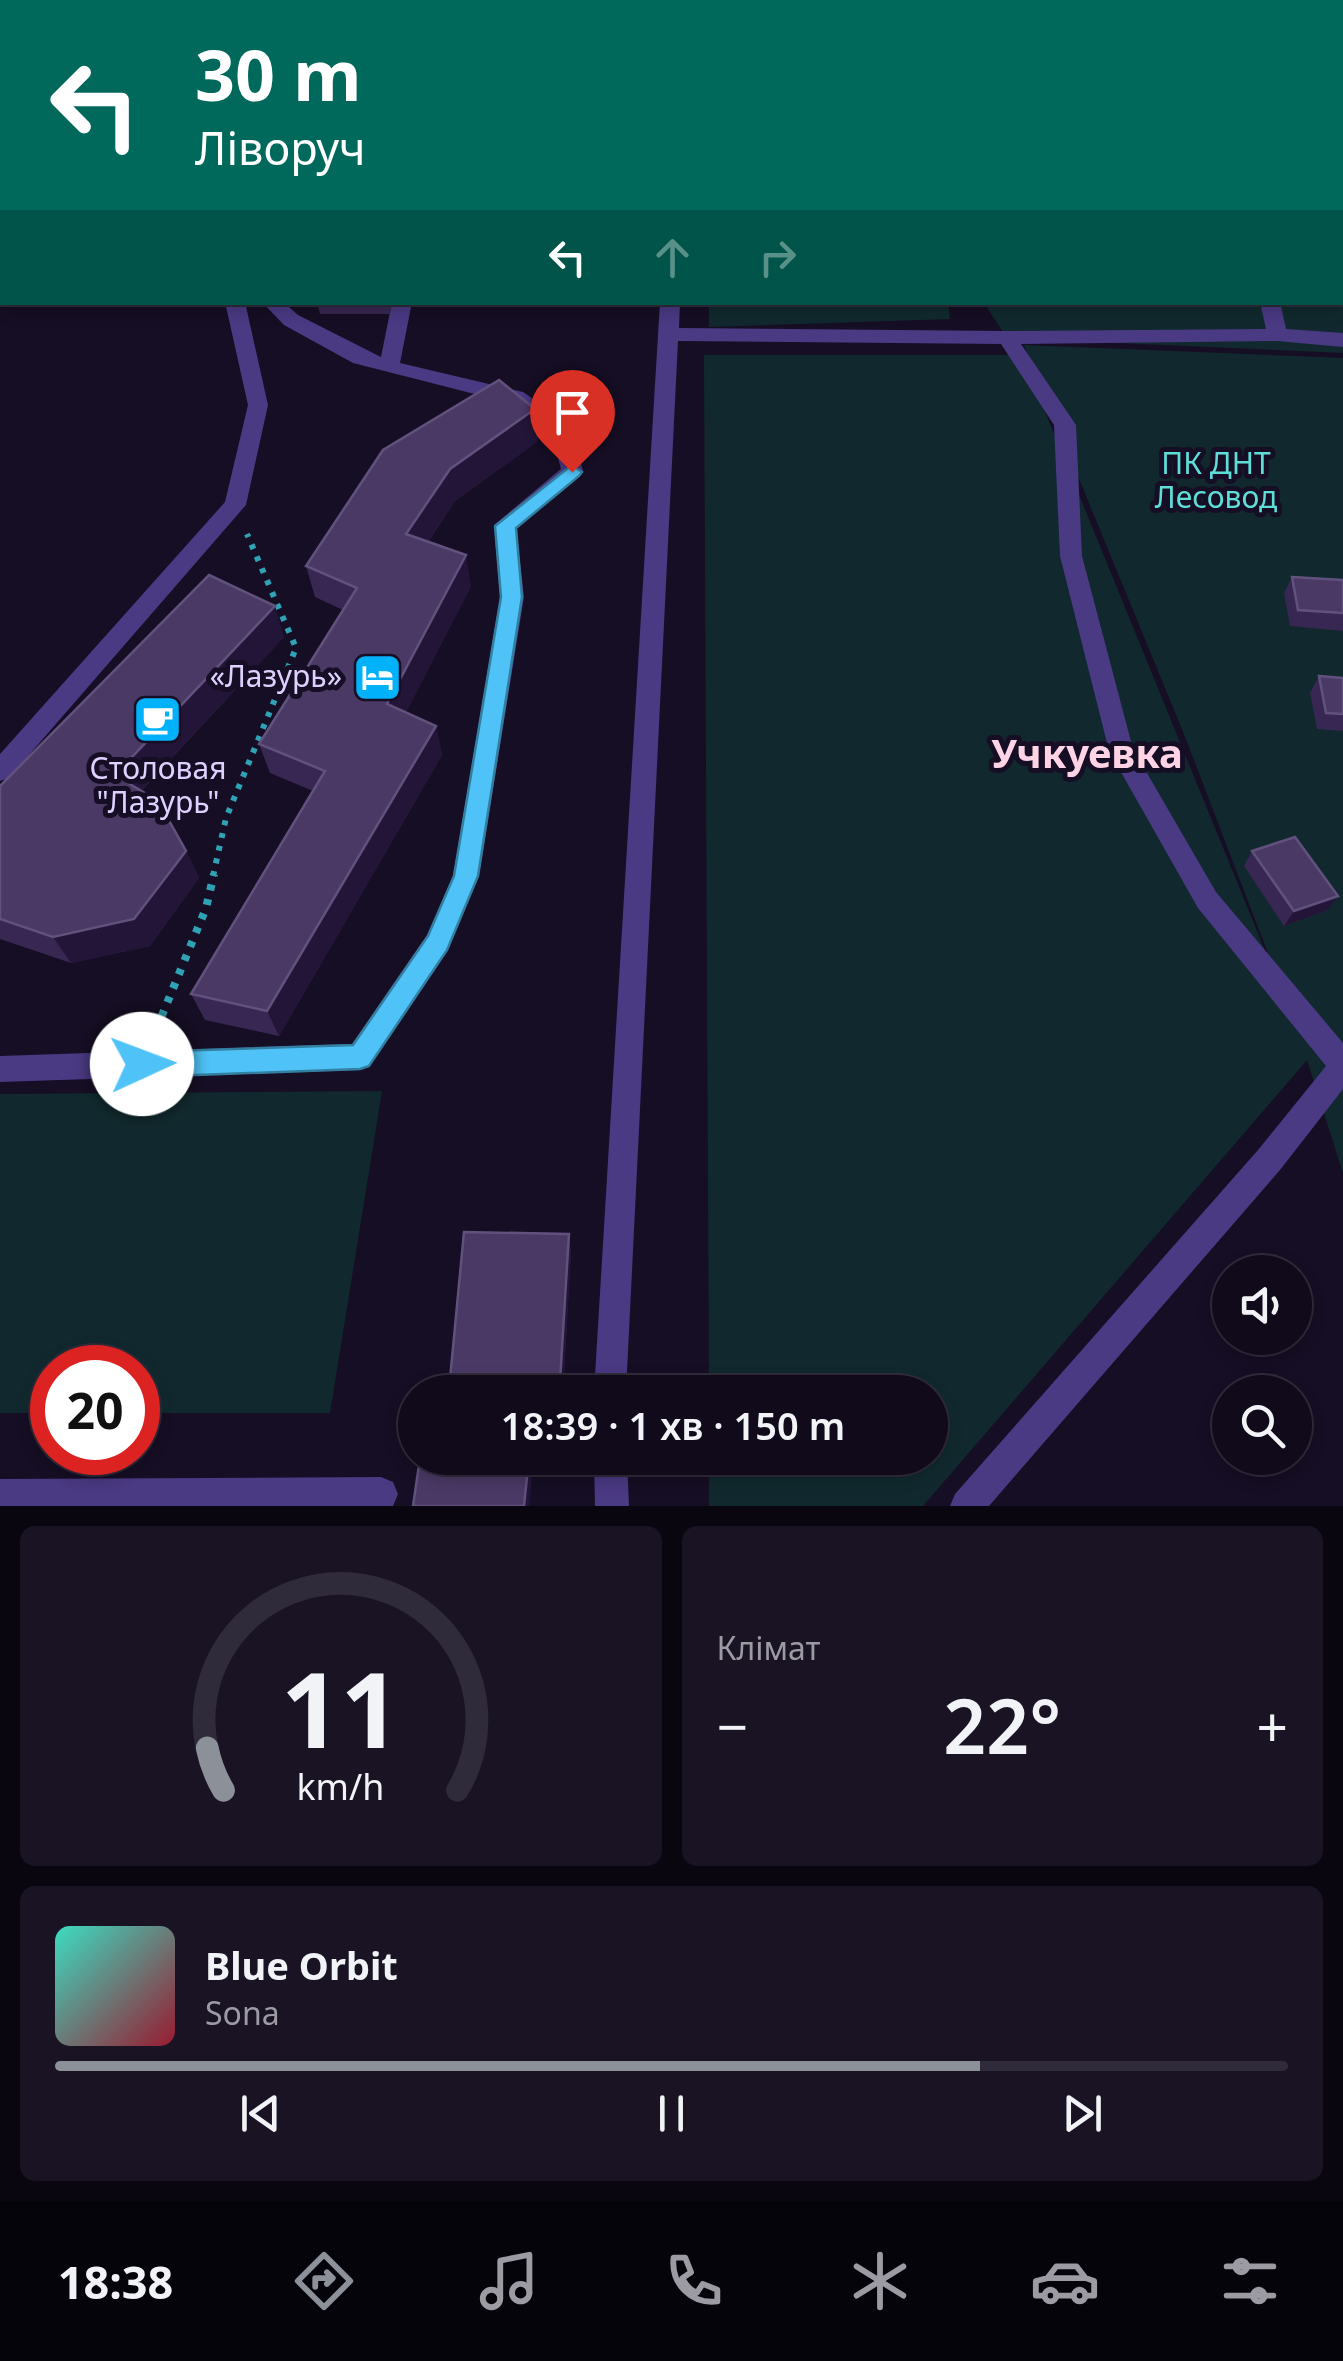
<!DOCTYPE html>
<html lang="uk">
<meta charset="utf-8">
<style>
:root{--surface:#100a1b;--page:#191324;--text:#f1f3f6;--muted:#9c9aa3;--line:#302b3a;--accent:#8c9099}
body{margin:0;font-family:"Noto Sans",sans-serif;background:var(--page);color:var(--text);height:100vh;display:flex;flex-direction:column;font-size:38px;white-space:nowrap}
*{box-sizing:border-box;margin:0}
p{font-size:32px;color:var(--muted)}
.icon{flex:none;width:55px;height:55px;fill:none;stroke:currentColor;stroke-width:2;stroke-linecap:round;stroke-linejoin:round}
.map{position:relative;height:1506px;overflow:hidden}
.sheet{display:flex;flex-direction:column;gap:20px;padding:20px;background:#09060f;flex:1}
.sheet>*{flex:none}
.hud{position:absolute;left:0px;top:0px;width:1345px;height:305px;box-shadow:0 5px 15px #0003,0 0 0 2px var(--line);background:#00695c;color:#fff;overflow:hidden}
.controls{position:absolute;left:1212px;top:1255px;display:grid;gap:20px}
.controls a{display:grid;place-items:center;width:100px;height:100px;border-radius:50%;background:var(--surface);box-shadow:0 5px 15px #0003,0 0 0 2px var(--line);font-size:50px}
.speed{position:absolute;left:30px;top:1345px;display:flex;gap:20px;font-size:50px;font-weight:700;text-align:center}
.speed>*{display:grid;place-content:center;width:130px;height:130px;border-radius:50%;background:var(--surface);box-shadow:0 5px 15px #0003,0 0 0 2px var(--line);line-height:1}
.speed .limit{border:15px solid #d22;background:#fff;color:#111}
.pin{position:absolute;display:grid;place-items:center;width:85px;height:85px;color:#fff;margin:-102px -42px;border-radius:50% 50% 50% 0;rotate:-45deg;box-shadow:0 0 10px #0007}
.pin .icon{rotate:45deg}
.me{position:absolute;width:110px;margin:-55px;rotate:88deg;stroke-linejoin:round;filter:drop-shadow(0 0 8px #0008)}
.turn{display:flex;align-items:center;gap:35px;height:210px;padding:0 30px;font-size:45px}
.turn .icon{width:130px;height:130px;stroke-width:2.5}
.turn b{display:block;font-size:70px;line-height:85px}
.lanes{display:flex;align-items:center;height:95px;padding:0 30px;background:#0003;justify-content:center;gap:50px;direction:ltr}
.lanes .off{opacity:.35}
.big{font-size:75px;font-weight:600;line-height:1.1}
.sheet .tile{flex:1;display:flex;flex-direction:column;justify-content:center;gap:15px;min-width:0;padding:0 35px;border-radius:15px;background:var(--page)}
.sheet .dial{align-items:center;gap:0}
.dial svg{height:260px;overflow:visible;fill:none;stroke:var(--line);stroke-width:7;stroke-linecap:round;text-anchor:middle}
.dial text{fill:var(--text);stroke:none}
.song{display:flex;align-items:center;gap:30px}
.cover{width:120px;height:120px;border-radius:15px;background:linear-gradient(135deg,hsl(170 70% 55%),hsl(350 70% 35%))}
.played{height:10px;border-radius:5px;background:linear-gradient(90deg,var(--accent) 75%,var(--line) 75%)}
.keys{display:flex;justify-content:space-around;direction:ltr}
.heat{display:flex;justify-content:space-between;align-items:center;font-size:55px;direction:ltr}
.sheet .tiles{flex:1;display:grid;gap:20px;grid-template-columns:1fr 1fr}
.tile:last-child{grid-column:span 2}
.trip{position:absolute;left:398px;top:1375px;width:550px;height:100px;border-radius:50px;background:var(--surface);box-shadow:0 5px 15px #0003,0 0 0 2px var(--line);font-weight:600;line-height:100px;text-align:center}
.tab-bar{display:flex;height:160px;justify-content:space-around;align-items:center;background:#06040b;color:var(--muted)}
.tab-bar .icon{width:70px;height:70px}
.tab-bar .current{color:var(--accent)}
.tab-bar b{font-size:45px;color:var(--text)}
.map>svg:first-child{display:block}
.green{fill:#11292e}
.lines{fill:none;stroke-linecap:round;stroke-linejoin:round}
.path-far1{stroke:#2fa3b5;stroke-width:6;stroke-dasharray:5 8;stroke-linecap:butt}
.path{stroke:#2fa3b5;stroke-width:8;stroke-dasharray:6 9;stroke-linecap:butt}
.minor{fill:#4a3983;fill-rule:evenodd}
.wall{fill:#382752}
.shaded-wall{fill:#231538}
.building{fill:#4a3965;stroke:#61517d;stroke-width:2.5}
.route{fill:#4fc3f7;stroke:#337fa1;stroke-width:2.5}
.labels{text-anchor:middle;stroke-width:10;stroke-linejoin:round;paint-order:stroke}
.park-label{font-size:30px;fill:#5ddfd8;stroke:#160e24}
.poi-label{font-size:30px;fill:#dfd1ff;stroke:#160e24;text-anchor:end}
.district-label{font-size:40px;font-weight:bold;fill:#ffd3e6;stroke:#160e24}
</style>
<div class="map">
<svg width="1343" height="1506" viewBox="0 0 1343 1506">
<rect width="100%" height="100%" fill="#160e24"/>
<g class="green">
<path d="M921,0H1343V353L1007,338L984,303L1342,302V2Z"/>
<path d="M709,303H948L950,319L709,327Z"/>
<path d="M1024,345L1343,358V1173L1307,1060L923,1506H709V1458H930V1392H709L704,355H1022L1297,1029L1184,734Z"/>
<path d="M382,1091L330,1413H138V1368H52V1413H0V1094Z"/>
</g>
<g class="lines">
<path class="path-far1" d="M213,876L226,818L296,648L247,534"/>
<path class="path" d="M156,1030L206,908L214,874"/>
<g class="minor">
<rect x="674" y="0" width="16" height="2"/>
<path d="M1191,0H1207L1208,2H1192Z"/>
<rect x="1342" y="131" width="1" height="10"/>
<path d="M225,302H245L268,405L246,505L9,778L0,781V754L225,502L248,405Z"/>
<path d="M262,302H283L298,315L381,357L392,302H412L400,363L523,392L571,425L583,471L516,528L524,597L479,876L448,950L370,1066L360,1070L0,1082V1056L352,1044L427,935L453,876L500,597L494,525L561,469L550,429L510,403L353,363L284,325Z"/>
<path d="M660,302H680L679,328L1007,331L1266,329L1260,302H1280L1286,329L1343,333V347L1277,341L1021,344L1076,425L1082,556L1133,749L1216,892L1343,1043V1089L1280,1170L989,1506H950L955,1494L1258,1150L1326,1066L1198,908L1109,751L1060,556L1054,425L1001,344L678,341L626,1392H594Z"/>
<path d="M594,1458H627L629,1506H595Z"/>
<path d="M381,1477L393,1482L398,1494L393,1506H0V1479Z"/>
</g>
</g>
<g class="wall">
<path d="M323,0H396L395,2H323Z"/>
<path d="M317,302H392L390,314H320Z"/>
<path d="M538,441L455,501L428,542L471,586L406,712L436,726L442,755L279,1036L205,1020L191,994L313,791L270,773L259,744L343,610L315,597L306,566Z"/>
<path d="M1292,577L1343,580V631L1290,626L1284,593Z"/>
<path d="M284,637L141,791L186,851L199,878L150,946L71,963L0,939V786Z"/>
<path d="M1319,676L1343,678V731L1317,729L1310,693Z"/>
<path d="M1252,851L1338,896L1328,910L1284,926L1244,866Z"/>
<path d="M571,1250L563,1392H456L450,1379Z"/>
</g>
<g class="shaded-wall">
<path d="M535,409L538,441L455,501L412,565L406,534L450,469Z"/>
<path d="M466,555L471,586L395,734L387,704Z"/>
<path d="M275,606L284,637L129,803L115,775Z"/>
<path d="M436,726L442,755L279,1036L267,1011Z"/>
<path d="M186,851L199,878L150,946L71,963L53,937Z"/>
<path d="M1338,896L1328,910L1284,926L1294,911Z"/>
<path d="M569,1234L571,1250L563,1392L560,1381Z"/>
<path d="M529,1458H534L529,1506H524Z"/>
</g>
<g class="building">
<path d="M418,0H479V2H417Z"/>
<path d="M579,0H629L638,1V2H577Z"/>
<path d="M499,380L535,409L450,469L406,534L466,555L387,704L436,726L267,1011L191,994L325,771L259,744L357,588L306,566L383,450Z"/>
<path d="M209,575L275,606L115,775L158,801L186,851L134,919L53,937L0,919V786Z"/>
<path d="M1292,577L1343,580V613L1298,610Z"/>
<path d="M1319,676L1343,678V714L1326,713Z"/>
<path d="M1295,837L1338,896L1294,911L1252,851Z"/>
<path d="M464,1232L569,1234L560,1381L450,1379Z"/>
<path d="M420,1458H529L524,1506H413Z"/>
</g>
<path class="route" d="M572,465L582,472L579,476L516,528L522,597L478,876L447,950L369,1066L360,1069L142,1077L132,1073L128,1064L132,1056L142,1052L353,1045L428,936L454,876L501,597L495,526Z"/>
<defs>
<symbol id="hotel-square" viewBox="-11 -11 22 22"><rect x="-9" y="-9" width="18" height="18" rx="4" fill="#01b2fb" stroke="#160e24"/><path d="M-6-4.5h1.5V1H6V5H4.5V3h-9V5H-6ZM-4 0a1.8 1.8 0 1 1 3.6 0ZM.5 0V-2.5h3Q6-2.5 6 0Z" fill="#fff"/></symbol>
<symbol id="cafe-square" viewBox="-11 -11 22 22"><rect x="-9" y="-9" width="18" height="18" rx="4" fill="#01b2fb" stroke="#160e24"/><path d="M-5.5-4.5H6V0H3Q3 3.5 0 3.5H-2.5Q-5.5 3.5-5.5 0ZM3-3.2v2h1.7v-2ZM-6 4.5H4V6H-6Z" fill="#fff"/></symbol>
</defs>
<g fill-rule="evenodd">
<use href="#hotel-square" x="350" y="650" width="55" height="55"/>
<use href="#cafe-square" x="130" y="692" width="55" height="55"/>
</g>
<g class="labels">
<g class="park-label">
<text x="1216" y="474">ПК ДНТ<tspan x="1216" dy="34">Лесовод</tspan></text>
</g>
<g class="poi-label">
<text x="342" y="687">«Лазурь»</text>
<text x="158" y="779" text-anchor="middle">Столовая<tspan x="158" dy="34">"Лазурь"</tspan></text>
</g>
<g class="district-label">
<text x="1087" y="768">Учкуевка</text>
</g>
</g>
</svg>
<div class="controls">
<a><svg class="icon" aria-label="sound" viewBox="0 0 24 24"><path d="M4 9h4l5-4v14l-5-4H4zM17 9q2 3 0 6"/></svg></a>
<a><svg class="icon" aria-label="search" viewBox="0 0 24 24"><circle cx="10" cy="10" r="6"/><path d="M15 15l6 6"/></svg></a>
</div>
<div class="speed"><div class="limit">20</div></div>
<div class="pin" style="left:572px;top:472px;background:#d93025"><svg class="icon" aria-label="arrive" viewBox="0 0 24 24"><path d="M6 21V4h12l-3 4 3 4H6"/></svg></div>
<svg class="me" style="left:142px;top:1064px" viewBox="-20 -20 40 40"><circle r="19" fill="#fff"/><path d="M0-13L10 11 0 6-10 11z" fill="#4fc3f7"/></svg>
<div class="trip">18:39 · 1 хв · 150 m</div>
<div class="hud">
<div class="turn"><svg class="icon" aria-label="left" viewBox="0 0 24 24"><path d="M17 20v-9H6M10 6l-5 5 5 5"/></svg><div><b>30 m</b>Ліворуч</div></div>
<div class="lanes"><svg class="icon" aria-label="left" viewBox="0 0 24 24"><path d="M17 20v-9H6M10 6l-5 5 5 5"/></svg><svg class="icon off" aria-label="ahead" viewBox="0 0 24 24"><path d="M12 20V5M6 11l6-6 6 6"/></svg><svg class="icon off" aria-label="right" viewBox="0 0 24 24"><path d="M7 20v-9h11M14 6l5 5-5 5"/></svg></div>
</div>
</div>
<section class="sheet">
<div class="tiles">
<div class="tile dial"><svg viewBox="0 0 100 80">
<path d="M14 69A42 42 0 1 1 86 69"/>
<path d="M14 69A42 42 0 0 1 9 56" stroke="#8c9099"/>
<text x="50" y="56" font-size="32" font-weight="700">11</text>
<text x="50" y="72" font-size="11">km/h</text>
</svg></div>
<div class="tile"><p>Клімат</p>
<div class="heat"><a>−</a><b class="big">22°</b><a>+</a></div>
</div>
<div class="tile">
<div class="song"><i class="cover"></i><div><b>Blue Orbit</b><p>Sona</p></div></div>
<div class="played"></div>
<div class="keys"><svg class="icon" aria-label="previous" viewBox="0 0 24 24"><path d="M18 5L8 12l10 7zM5 5v14"/></svg><svg class="icon" aria-label="pause" viewBox="0 0 24 24"><path d="M8 5v14M16 5v14"/></svg><svg class="icon" aria-label="next" viewBox="0 0 24 24"><path d="M6 5l10 7-10 7zM19 5v14"/></svg></div>
</div>
</div>
</section>
<nav class="tab-bar">
<b>18:38</b>
<svg class="icon current" aria-label="directions" viewBox="0 0 24 24"><path d="M12 3l9 9-9 9-9-9zM9 14v-3h6M13 9l2 2-2 2"/></svg>
<svg class="icon" aria-label="music" viewBox="0 0 24 24"><path d="M9 18V5l10-2v13"/><circle cx="6" cy="18" r="3"/><circle cx="16" cy="16" r="3"/></svg>
<svg class="icon" aria-label="phone" viewBox="0 0 24 24"><path d="M5 4h4l2 5-3 2q2 4 5 5l2-3 5 2v4C11 20 4 13 5 4z"/></svg>
<svg class="icon" aria-label="climate" viewBox="0 0 24 24"><path d="M12 3v18M4 7l16 10M4 17L20 7"/></svg>
<svg class="icon" aria-label="car" viewBox="0 0 24 24"><path d="M5 17H2v-5l4-1 3-4h7l3 4 3 1v5h-3M9 17h6M6 11h13"/><circle cx="7" cy="17" r="2"/><circle cx="17" cy="17" r="2"/></svg>
<svg class="icon" aria-label="filters" viewBox="0 0 24 24"><path d="M4 7h16M4 17h16"/><circle cx="9" cy="7" r="2"/><circle cx="15" cy="17" r="2"/></svg>
</nav>
